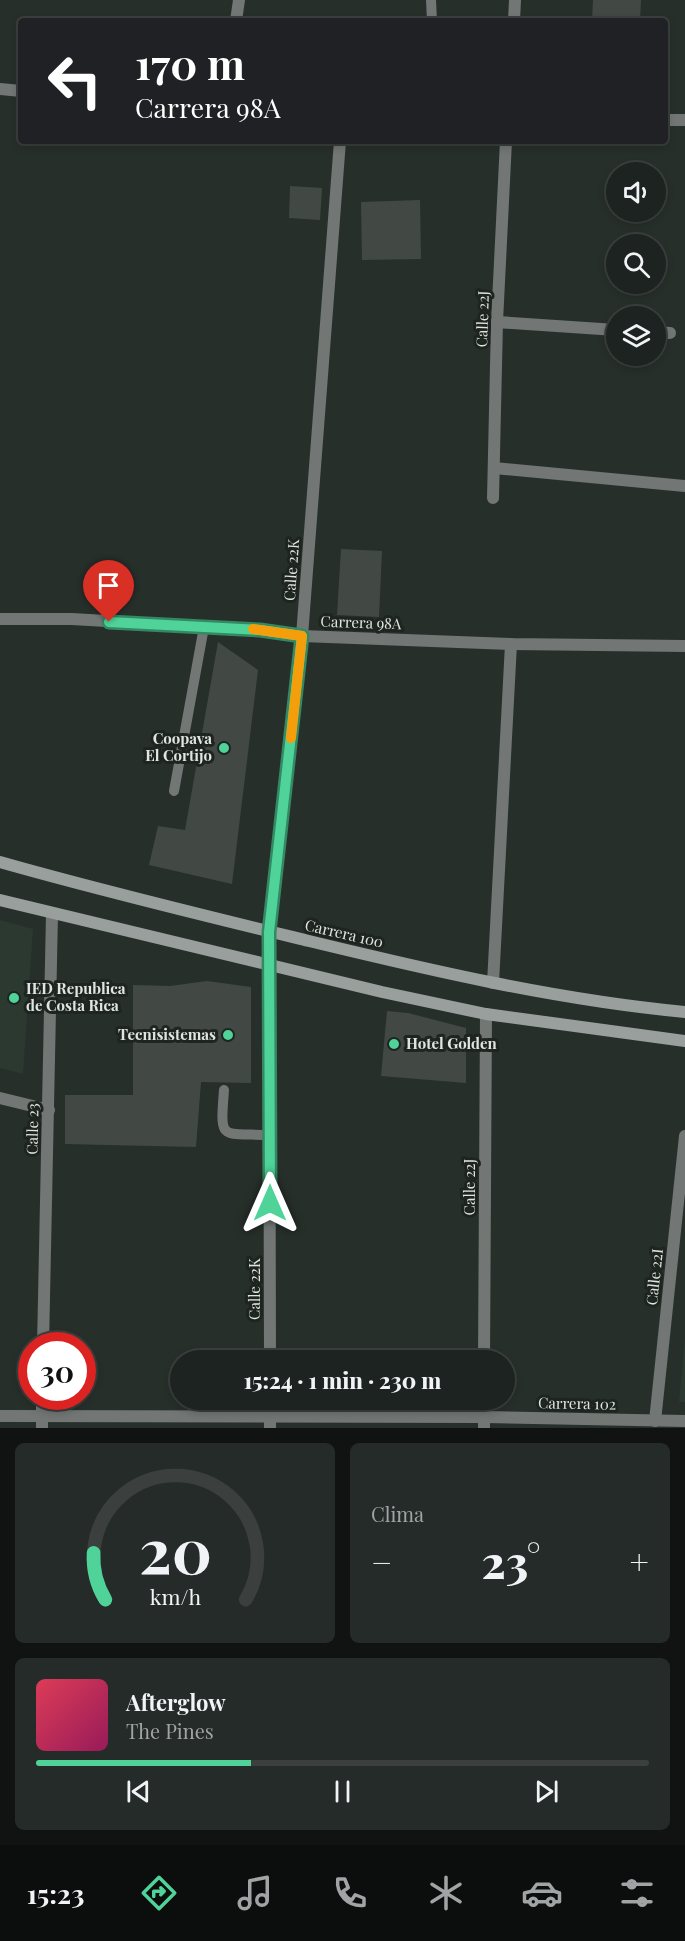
<!DOCTYPE html>
<html lang="es">
<meta charset="utf-8">
<style>
:root{--surface:#1d2320;--page:#252b29;--text:#f1f3f6;--muted:#a0a4a5;--line:#3b403e;--accent:#4fd399}
body{margin:0;font-family:"Playfair Display",serif;background:var(--page);color:var(--text);height:100vh;display:flex;flex-direction:column;font-size:22px;white-space:nowrap}
*{box-sizing:border-box;margin:0}
p{font-size:20px;color:var(--muted)}
.icon{flex:none;width:33px;height:33px;fill:none;stroke:currentColor;stroke-width:2;stroke-linecap:round;stroke-linejoin:round}
.map{position:relative;height:1428px;overflow:hidden}
.sheet{display:flex;flex-direction:column;gap:15px;padding:15px;background:#101312;flex:1}
.sheet>*{flex:none}
.banner{position:absolute;left:18px;top:18px;width:650px;height:126px;border-radius:6px;box-shadow:0 3px 9px #0003,0 0 0 2px var(--line);background:#202124;color:#fff;overflow:hidden}
.fabs{position:absolute;left:606px;top:162px;display:grid;gap:12px}
.fabs a{display:grid;place-items:center;width:60px;height:60px;border-radius:50%;background:var(--surface);box-shadow:0 3px 9px #0003,0 0 0 2px var(--line);font-size:30px}
.speed{position:absolute;left:18px;top:1332px;display:flex;gap:12px;font-size:30px;font-weight:700;text-align:center}
.speed>*{display:grid;place-content:center;width:78px;height:78px;border-radius:50%;background:var(--surface);box-shadow:0 3px 9px #0003,0 0 0 2px var(--line);line-height:1}
.speed .limit{border:9px solid #d22;background:#fff;color:#111}
.pin{position:absolute;display:grid;place-items:center;width:51px;height:51px;color:#fff;margin:-62px -26px;border-radius:50% 50% 50% 0;rotate:-45deg;box-shadow:0 0 6px #0007}
.pin .icon{rotate:45deg}
.me{position:absolute;width:66px;margin:-33px;rotate:0deg;stroke-linejoin:round;filter:drop-shadow(0 0 4px #0008)}
.turn{display:flex;align-items:center;gap:21px;height:126px;padding:0 18px;font-size:27px}
.turn .icon{width:78px;height:78px;stroke-width:2.5}
.turn b{display:block;font-size:42px;line-height:51px}
.big{font-size:45px;font-weight:800;line-height:1.1}
.sheet .widget{flex:1;display:flex;flex-direction:column;justify-content:center;gap:9px;min-width:0;padding:0 21px;border-radius:9px;background:var(--page)}
.sheet .dial{align-items:center;gap:0}
.dial svg{height:156px;overflow:visible;fill:none;stroke:var(--line);stroke-width:7;stroke-linecap:round;text-anchor:middle}
.dial text{fill:var(--text);stroke:none}
.song{display:flex;align-items:center;gap:18px}
.cover{width:72px;height:72px;border-radius:9px;background:linear-gradient(135deg,hsl(350 70% 55%),hsl(330 70% 35%))}
.played{height:6px;border-radius:3px;background:linear-gradient(90deg,var(--accent) 35%,var(--line) 35%)}
.keys{display:flex;justify-content:space-around;direction:ltr}
.heat{display:flex;justify-content:space-between;align-items:center;font-size:33px;direction:ltr}
.sheet .tiles{flex:1;display:grid;gap:15px;grid-template-columns:1fr 1fr}
.widget:last-child{grid-column:span 2}
.trip{position:absolute;left:170px;top:1350px;width:345px;height:60px;border-radius:30px;background:var(--surface);box-shadow:0 3px 9px #0003,0 0 0 2px var(--line);font-weight:800;line-height:60px;text-align:center}
.tab-bar{display:flex;height:96px;justify-content:space-around;align-items:center;background:#0c0e0d;color:var(--muted)}
.tab-bar .icon{width:42px;height:42px}
.tab-bar .active{color:var(--accent)}
.tab-bar b{font-size:27px;color:var(--text)}
.map>svg:first-child{display:block}
.built{fill:#2b3931}
.building{fill:#424945}
.lines{fill:none;stroke-linecap:round;stroke-linejoin:round}
.service{stroke:#727674;stroke-width:10}
.minor{stroke:#727674;stroke-width:12}
.tertiary{stroke:#727674;stroke-width:12}
.secondary{stroke:#999f9c;stroke-width:12}
.route-casing{stroke:#338963;stroke-width:15}
.route{stroke:#4fd399;stroke-width:10}
.slow{stroke:#f59e0b;stroke-width:10}
.poi-dot{fill:#4fd399;stroke:#1e2521;stroke-width:2}
.labels{text-anchor:middle;stroke-width:6;stroke-linejoin:round;paint-order:stroke}
.street-label{font-size:15px;fill:#e0e5e2;stroke:#1e2521}
.poi-label{font-size:15px;font-weight:bold;fill:#e0e5e2;stroke:#1e2521;text-anchor:end}
</style>
<div class="map">
<svg width="685" height="1428" viewBox="0 0 685 1428">
<rect width="100%" height="100%" fill="#272f2b"/>
<g class="built">
<path d="M0,920L33,929L23,1074L0,1068Z"/>
<path d="M685,1338V1402H679Z"/>
</g>
<g class="building">
<path d="M593,0H641L640,21H592Z"/>
<path d="M290,186L322,188L320,220L289,218Z"/>
<path d="M420,200L421,259L362,260L361,202Z"/>
<path d="M341,549L382,551L379,617L337,615Z"/>
<path d="M218,642L258,670L232,884L149,865L158,826L185,830Z"/>
<path d="M207,981L251,987V1083L201,1082L196,1147L65,1144V1095H133V985L170,986Z"/>
<path d="M387,1011L408,1013L466,1028V1083L381,1076Z"/>
</g>
<g class="lines">
<g class="service">
<path d="M431,0L432,21"/>
<path d="M174,791L204,627"/>
<path d="M224,1090C220,1142 220,1133 269,1135"/>
</g>
<g class="minor">
<path d="M236,21L239,0"/>
<path d="M514,21L515,0"/>
<path d="M497,322L616,330"/>
<path d="M656,332L670,333"/>
<path d="M494,468L685,486"/>
<path d="M493,498L497,322L506,141"/>
<path d="M0,619H72L260,630L302,636L511,644L685,646"/>
<path d="M493,983L511,644"/>
<path d="M0,1098L49,1110"/>
<path d="M43,1346L52,914"/>
<path d="M270,1360L269,932L302,636L340,141"/>
<path d="M484,1360L486,1014"/>
<path d="M0,1416L484,1417L685,1421"/>
<path d="M655,1421L685,1136"/>
<path d="M42,1428V1396"/>
<path d="M270,1428V1400"/>
<path d="M484,1428V1400"/>
</g>
<g class="tertiary">
<path d="M0,89L21,91"/>
<path d="M664,120H685"/>
</g>
<g class="secondary">
<path d="M0,862C102,891 206,916 309,941C433,971 558,1000 685,1012"/>
<path d="M0,900L382,992L486,1014L685,1041"/>
</g>
</g>
<g class="lines">
<defs>
<path id="route" d="M109,622L260,630L302,636L269,932L270,1203"/>
</defs>
<use href="#route" class="route-casing"/>
<use href="#route" class="route"/>
<path class="slow" d="M253,629L302,636L291,738"/>
</g>
<g class="poi-dot">
<circle cx="224" cy="748" r="6"/>
<circle cx="14" cy="998" r="6"/>
<circle cx="228" cy="1035" r="6"/>
<circle cx="394" cy="1044" r="6"/>
</g>
<g class="labels">
<g class="street-label">
<text transform="translate(483 319) rotate(-88)" y="5">Calle 22J</text>
<text transform="translate(292 570) rotate(-86)" y="5">Calle 22K</text>
<text transform="translate(361 623) rotate(2)" y="5">Carrera 98A</text>
<text transform="translate(344 934) rotate(13)" y="5">Carrera 100</text>
<text transform="translate(33 1129) rotate(-89)" y="5">Calle 23</text>
<text transform="translate(470 1187) rotate(-90)" y="5">Calle 22J</text>
<text transform="translate(655 1277) rotate(-84)" y="5">Calle 22I</text>
<text transform="translate(255 1289) rotate(-90)" y="5">Calle 22K</text>
<text transform="translate(577 1404) rotate(1)" y="5">Carrera 102</text>
</g>
<g class="poi-label">
<text x="212" y="744">Coopava<tspan x="212" dy="17">El Cortijo</tspan></text>
<text x="26" y="994" text-anchor="start">IED Republica<tspan x="26" dy="17">de Costa Rica</tspan></text>
<text x="216" y="1040">Tecnisistemas</text>
<text x="406" y="1049" text-anchor="start">Hotel Golden</text>
</g>
</g>
</svg>
<div class="fabs">
<a><svg class="icon" aria-label="sound" viewBox="0 0 24 24"><path d="M4 9h4l5-4v14l-5-4H4zM17 9q2 3 0 6"/></svg></a>
<a><svg class="icon" aria-label="search" viewBox="0 0 24 24"><circle cx="10" cy="10" r="6"/><path d="M15 15l6 6"/></svg></a>
<a><svg class="icon" aria-label="layers" viewBox="0 0 24 24"><path d="M12 4l9 5-9 5-9-5zM3 14l9 5 9-5"/></svg></a>
</div>
<div class="speed"><div class="limit">30</div></div>
<div class="pin" style="left:109px;top:622px;background:#d93025"><svg class="icon" aria-label="arrive" viewBox="0 0 24 24"><path d="M6 21V4h12l-3 4 3 4H6"/></svg></div>
<svg class="me" style="left:270px;top:1203px" viewBox="-20 -20 40 40"><path d="M0-17L14 15 0 8-14 15z" fill="#4fd399" stroke="#fff" stroke-width="4"/></svg>
<div class="trip">15:24 · 1 min · 230 m</div>
<div class="banner">
<div class="turn"><svg class="icon" aria-label="left" viewBox="0 0 24 24"><path d="M17 20v-9H6M10 6l-5 5 5 5"/></svg><div><b>170 m</b>Carrera 98A</div></div>
</div>
</div>
<section class="sheet">
<div class="tiles">
<div class="widget dial"><svg viewBox="0 0 100 80">
<path d="M14 69A42 42 0 1 1 86 69"/>
<path d="M14 69A42 42 0 0 1 8 45" stroke="#4fd399"/>
<text x="50" y="56" font-size="32" font-weight="700">20</text>
<text x="50" y="72" font-size="11">km/h</text>
</svg></div>
<div class="widget"><p>Clima</p>
<div class="heat"><a>−</a><b class="big">23°</b><a>+</a></div>
</div>
<div class="widget">
<div class="song"><i class="cover"></i><div><b>Afterglow</b><p>The Pines</p></div></div>
<div class="played"></div>
<div class="keys"><svg class="icon" aria-label="previous" viewBox="0 0 24 24"><path d="M18 5L8 12l10 7zM5 5v14"/></svg><svg class="icon" aria-label="pause" viewBox="0 0 24 24"><path d="M8 5v14M16 5v14"/></svg><svg class="icon" aria-label="next" viewBox="0 0 24 24"><path d="M6 5l10 7-10 7zM19 5v14"/></svg></div>
</div>
</div>
</section>
<nav class="tab-bar">
<b>15:23</b>
<svg class="icon active" aria-label="directions" viewBox="0 0 24 24"><path d="M12 3l9 9-9 9-9-9zM9 14v-3h6M13 9l2 2-2 2"/></svg>
<svg class="icon" aria-label="music" viewBox="0 0 24 24"><path d="M9 18V5l10-2v13"/><circle cx="6" cy="18" r="3"/><circle cx="16" cy="16" r="3"/></svg>
<svg class="icon" aria-label="phone" viewBox="0 0 24 24"><path d="M5 4h4l2 5-3 2q2 4 5 5l2-3 5 2v4C11 20 4 13 5 4z"/></svg>
<svg class="icon" aria-label="climate" viewBox="0 0 24 24"><path d="M12 3v18M4 7l16 10M4 17L20 7"/></svg>
<svg class="icon" aria-label="car" viewBox="0 0 24 24"><path d="M5 17H2v-5l4-1 3-4h7l3 4 3 1v5h-3M9 17h6M6 11h13"/><circle cx="7" cy="17" r="2"/><circle cx="17" cy="17" r="2"/></svg>
<svg class="icon" aria-label="filters" viewBox="0 0 24 24"><path d="M4 7h16M4 17h16"/><circle cx="9" cy="7" r="2"/><circle cx="15" cy="17" r="2"/></svg>
</nav>
